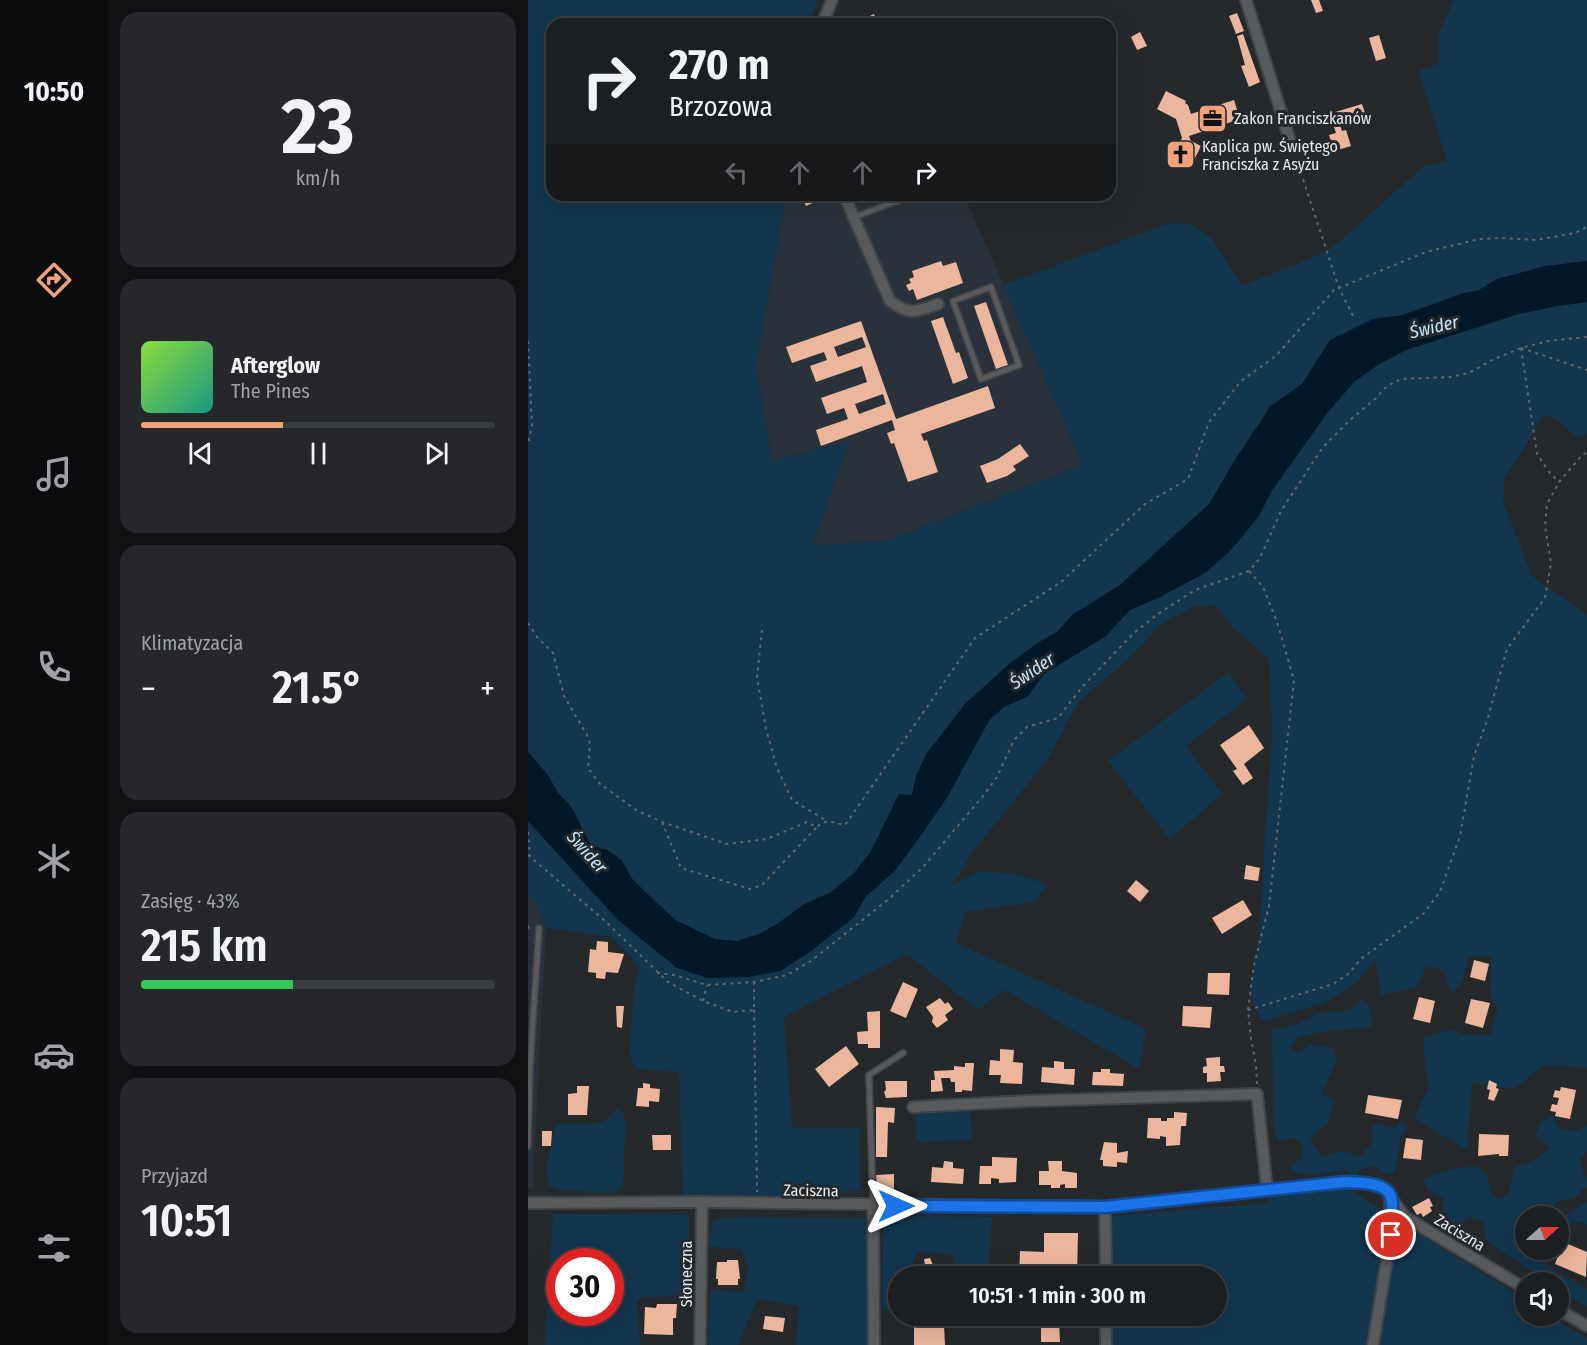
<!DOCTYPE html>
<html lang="pl">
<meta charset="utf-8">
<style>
:root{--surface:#1c1f21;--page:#25272a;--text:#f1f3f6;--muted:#a0a2a5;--line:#3a3d3f;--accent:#f1a27b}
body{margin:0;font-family:"Fira Sans Condensed",sans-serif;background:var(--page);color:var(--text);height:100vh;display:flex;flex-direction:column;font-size:22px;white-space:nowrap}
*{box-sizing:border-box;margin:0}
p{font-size:20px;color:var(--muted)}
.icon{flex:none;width:33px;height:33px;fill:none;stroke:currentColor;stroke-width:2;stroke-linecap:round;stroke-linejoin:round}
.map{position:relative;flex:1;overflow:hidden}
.drawer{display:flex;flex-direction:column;gap:12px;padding:12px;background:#0f1112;width:420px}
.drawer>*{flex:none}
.hud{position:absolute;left:18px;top:18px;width:570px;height:183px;border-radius:18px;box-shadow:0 6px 24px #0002,0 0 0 2px var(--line);background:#1c1f21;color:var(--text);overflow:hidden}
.needle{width:39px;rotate:69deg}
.controls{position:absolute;left:987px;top:1206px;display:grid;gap:12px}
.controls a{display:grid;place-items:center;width:54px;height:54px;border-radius:50%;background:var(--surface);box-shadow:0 6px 24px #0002,0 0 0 2px var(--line);font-size:30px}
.speed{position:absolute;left:18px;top:1248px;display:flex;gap:12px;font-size:30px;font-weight:700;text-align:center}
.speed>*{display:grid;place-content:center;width:78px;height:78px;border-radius:50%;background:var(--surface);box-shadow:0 6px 24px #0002,0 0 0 2px var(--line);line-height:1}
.speed .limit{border:9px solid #d22;background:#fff;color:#111}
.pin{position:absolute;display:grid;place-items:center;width:51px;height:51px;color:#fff;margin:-26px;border:3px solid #fff;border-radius:50%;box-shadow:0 2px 6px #0007}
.me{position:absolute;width:66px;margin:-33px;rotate:90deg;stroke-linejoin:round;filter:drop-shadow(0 0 4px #0008)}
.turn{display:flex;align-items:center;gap:21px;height:126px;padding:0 24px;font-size:27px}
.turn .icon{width:78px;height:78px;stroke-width:2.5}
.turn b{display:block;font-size:42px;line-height:51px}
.lanes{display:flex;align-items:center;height:57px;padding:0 24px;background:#0003;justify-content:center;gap:30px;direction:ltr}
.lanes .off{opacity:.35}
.big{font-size:45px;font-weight:600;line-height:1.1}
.drawer .tile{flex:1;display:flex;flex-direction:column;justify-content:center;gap:9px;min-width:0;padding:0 21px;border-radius:18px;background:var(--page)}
.drawer .dial{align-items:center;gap:0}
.dial b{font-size:78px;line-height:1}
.song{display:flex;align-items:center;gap:18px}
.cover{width:72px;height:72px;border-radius:9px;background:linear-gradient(135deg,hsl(90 70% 55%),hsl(170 70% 35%))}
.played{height:6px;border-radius:3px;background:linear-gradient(90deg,var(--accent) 40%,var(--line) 40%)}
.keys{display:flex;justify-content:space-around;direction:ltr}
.heat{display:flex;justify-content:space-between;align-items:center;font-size:33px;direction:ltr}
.charge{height:9px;border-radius:4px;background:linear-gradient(90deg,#34c759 43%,var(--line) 0)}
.trip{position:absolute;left:360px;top:1266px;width:339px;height:60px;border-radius:30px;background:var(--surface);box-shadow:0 6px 24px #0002,0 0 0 2px var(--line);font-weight:600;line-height:60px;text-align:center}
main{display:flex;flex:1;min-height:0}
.tabs{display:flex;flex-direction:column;width:108px;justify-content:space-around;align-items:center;background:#0b0c0d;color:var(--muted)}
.tabs .icon{width:42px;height:42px}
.tabs .active{color:var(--accent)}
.tabs b{font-size:27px;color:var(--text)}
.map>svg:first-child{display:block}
.built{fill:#29323a}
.green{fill:#12364e;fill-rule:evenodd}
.water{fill:#021727}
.building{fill:#ebb69c;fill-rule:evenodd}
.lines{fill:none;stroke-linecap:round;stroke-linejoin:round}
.lane-casing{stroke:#404447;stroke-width:8}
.street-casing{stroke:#404447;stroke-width:14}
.path{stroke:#64686a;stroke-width:2;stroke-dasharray:3 4.5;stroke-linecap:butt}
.lane{stroke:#585a5b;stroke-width:5}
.street{stroke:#585a5b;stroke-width:10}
.route-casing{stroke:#114b97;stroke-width:15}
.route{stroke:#1a73e8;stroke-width:10}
.labels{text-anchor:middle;stroke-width:6;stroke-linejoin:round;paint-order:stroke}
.poi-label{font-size:16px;fill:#e6e8ea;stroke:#25292c;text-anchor:start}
.street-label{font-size:16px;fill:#e6e8ea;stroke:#25292c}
.water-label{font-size:18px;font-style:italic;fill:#cae4f9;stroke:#25292c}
</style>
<main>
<nav class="tabs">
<b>10:50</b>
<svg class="icon active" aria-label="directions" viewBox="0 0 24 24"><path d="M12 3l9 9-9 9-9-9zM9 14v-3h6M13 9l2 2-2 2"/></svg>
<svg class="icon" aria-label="music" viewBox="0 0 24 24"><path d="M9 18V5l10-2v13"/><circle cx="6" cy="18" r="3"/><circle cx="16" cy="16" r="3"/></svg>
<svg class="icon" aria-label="phone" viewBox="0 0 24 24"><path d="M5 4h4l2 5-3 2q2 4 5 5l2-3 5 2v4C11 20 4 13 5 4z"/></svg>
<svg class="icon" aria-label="climate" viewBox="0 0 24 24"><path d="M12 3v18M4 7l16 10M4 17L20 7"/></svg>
<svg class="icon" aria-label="car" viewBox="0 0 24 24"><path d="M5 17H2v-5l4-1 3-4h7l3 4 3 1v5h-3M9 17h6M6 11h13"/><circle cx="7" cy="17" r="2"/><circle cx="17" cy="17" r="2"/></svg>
<svg class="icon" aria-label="filters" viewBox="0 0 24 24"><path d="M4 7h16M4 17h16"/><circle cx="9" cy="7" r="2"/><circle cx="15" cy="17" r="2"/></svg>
</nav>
<section class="drawer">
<div class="tile dial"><b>23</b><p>km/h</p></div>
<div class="tile">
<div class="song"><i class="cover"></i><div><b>Afterglow</b><p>The Pines</p></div></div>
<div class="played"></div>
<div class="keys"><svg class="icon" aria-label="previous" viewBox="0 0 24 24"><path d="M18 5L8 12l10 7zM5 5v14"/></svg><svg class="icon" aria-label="pause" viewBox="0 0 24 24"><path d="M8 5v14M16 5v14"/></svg><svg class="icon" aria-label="next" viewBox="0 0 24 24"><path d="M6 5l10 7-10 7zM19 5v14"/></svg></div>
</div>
<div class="tile"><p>Klimatyzacja</p>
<div class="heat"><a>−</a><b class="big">21.5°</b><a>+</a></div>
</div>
<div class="tile"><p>Zasięg · 43%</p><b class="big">215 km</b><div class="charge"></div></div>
<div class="tile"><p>Przyjazd</p><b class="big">10:51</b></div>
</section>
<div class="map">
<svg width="1059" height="1345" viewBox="0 0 1059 1345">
<rect width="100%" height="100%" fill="#25292c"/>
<g class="built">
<path d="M258,195H436L555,464L361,540L284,546L322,441L244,461L228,366Z"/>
<path d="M0,870L20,891L5,1178L6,1187H0Z"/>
</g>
<g class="green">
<path d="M0,0H290L281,24H24V195H258L228,366L244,461L322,441L284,546L361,540L555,464L475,285L642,223L663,224L685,240L714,286L788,256L805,247L896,166L919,161L891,71L911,64V33L926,0H1059V261L986,274L969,279L951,290L933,294L874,315L845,319L802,340L774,384L742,406L705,463L681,504L592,585L544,615L529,632L511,642L480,665L437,704L399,753L388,776L384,795L357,824L343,851L326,873L303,892L275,905L250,924L231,934L209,941L188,939L147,920L105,880L94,861L80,850L63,846L43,806L30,793L20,775L0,752Z"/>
<path d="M1059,302V434L1048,438L1032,422L1017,414L977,478L975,502L1004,576L1059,615V1068L1016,1065L986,1089L944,1083L939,1151L886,1117L900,1089L895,1038L923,1029L937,1035H962L970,1009L962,995L964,956L941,957L934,980L924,995L916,971L899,966L888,987L853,995L847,958L832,980L796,1003L734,1022L721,992L731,935L744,731L741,659L702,625L688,605L665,607L632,625L595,664L552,700L519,760L447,849L424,885L453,871L490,874L520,885L507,902L437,912L428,943L618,1029L611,1069L477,990L450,1010L379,954L256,1017L264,1128H332V1190L271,1199L155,1197L151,1072L108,1069L101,1053L106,990L111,966L83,937L19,928L7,901L0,895V821L90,920L252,971L283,951L326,917L338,896L366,872L462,719L476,707L500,696L516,674L578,636L602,610L632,597L677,573L703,550L731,516L743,492L800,412L826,382L851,364L878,350L991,314L1029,306Z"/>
<path d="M701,672L719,699L658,746L694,794L642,839L580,761Z"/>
<path d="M834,999L841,1008L845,1024L839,1028L798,1031L770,1037L763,1047L769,1053L783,1045L806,1048L808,1062L793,1094L806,1100L800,1122L782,1139L793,1156L815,1151L832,1157L844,1143V1123L868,1128L873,1121L880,1125C867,1139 873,1157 866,1173L856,1174L845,1165L832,1170L828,1178L817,1170L788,1174L766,1173L762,1165L775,1157L773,1143L768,1138L751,1141L746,1130L744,1029L766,1025L795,1012L809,1013L824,1008Z"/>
<path d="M91,1108L98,1119L95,1185L86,1193L32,1190L20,1185L18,1167L28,1125L76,1122Z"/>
<path d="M442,1110L444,1140L388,1142L387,1112Z"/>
<path d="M1024,1116L1032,1129L1047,1131L1059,1125V1152L1052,1157L1055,1172L1059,1178V1188H1056L1048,1197L1028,1202L1019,1216H998L997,1230L993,1231L992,1248L1006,1250L1020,1266L1059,1289V1307L1031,1289L1030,1282H1020L957,1240L956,1222L941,1217L929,1228C916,1219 914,1213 915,1198L899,1190L896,1179L919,1170L946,1166L958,1173L964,1196L974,1198L980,1193L987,1167L1005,1161L1023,1147L1007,1136L1013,1122Z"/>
<path d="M746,1186L820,1189L997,1300L998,1316H1022L1059,1338V1345H583V1316H688V1276H583L582,1216L739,1203Z"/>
<path d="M1059,1202V1225L1049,1222L1031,1225V1219Z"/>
<path d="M25,1214L161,1215L162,1294L109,1299L112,1345H17ZM32,1262H82V1312H32Z"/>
<path d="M355,1216L464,1217L460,1276H429L425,1255L389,1252L380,1276H370V1301L368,1308L354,1310Z"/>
<path d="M218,1217L339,1218V1345H268L271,1306L229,1299L210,1345H180L182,1290L216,1292L220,1268L214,1250L180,1246L185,1221L195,1218Z"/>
</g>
<path class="water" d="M1059,261V302L1029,306L991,314L878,350L851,364L826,382L800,412L743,492L731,516L703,550L677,573L632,597L602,610L578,636L516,674L500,696L476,707L462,719L420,796L389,841L366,872L338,896L326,917L283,951L252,971L221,977L179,978L149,968L90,920L0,821V752L20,775L30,793L43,806L63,846L80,850L94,861L105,880L147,920L187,939L209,941L231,934L249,924L275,905L303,892L326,873L343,851L371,794L384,795L388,776L399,753L437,704L480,665L511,642L529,632L544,615L592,585L681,504L705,463L743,406L774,384L802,340L845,319L875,315L933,294L951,290L969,279L1017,266Z"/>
<g class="building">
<path d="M783,0H791L795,11L788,13Z"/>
<path d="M709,13L716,31L708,34L701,16Z"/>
<path d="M346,14L350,24H334L332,21Z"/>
<path d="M612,32L619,46L609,50L603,37Z"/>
<path d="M715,34L732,82L721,87L713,66L717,65L709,36Z"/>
<path d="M851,35L858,58L848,61L841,38Z"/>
<path d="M638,91L658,101L657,103L660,105L663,114L706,100L712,119L661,136L663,141L673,146L663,166L660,165L656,168L648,166L646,158L644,157L654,138L648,119L629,109Z"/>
<path d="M834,104L838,116L812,125L814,131L818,130L823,146L806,151L801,135L808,133L806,127L808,126L804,113Z"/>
<path d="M273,195H303L278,206Z"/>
<path d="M413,261L415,266L428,262L435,283L389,300L385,289L381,291L378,285L383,283L381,279L386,277L384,271Z"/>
<path d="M458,302L480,365L468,369L446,306Z"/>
<path d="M415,317L428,353L431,352L440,378L425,384L403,321Z"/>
<path d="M333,321L368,419L460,386L467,408L393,434L396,441L399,440L410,472L380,482L366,443L363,444L359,433L367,430L364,420L293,446L288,430L320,419L316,408L299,414L293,398L339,382L334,366L288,382L282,366L299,360L296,352L264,363L258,347ZM334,337L338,347L310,357L306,347ZM355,394L358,404L331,414L327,404Z"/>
<path d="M492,444L501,456L485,466L488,470L479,476L459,483L452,466L470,459Z"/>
<path d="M721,725L736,748L716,764L725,778L715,785L705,771L709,769L692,745Z"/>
<path d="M718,865L732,868L730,881L716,879Z"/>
<path d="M608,880L621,891L612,902L599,891Z"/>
<path d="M715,900L724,915L694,934L684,918Z"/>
<path d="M69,941L80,942V952L96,954L90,973L78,972L77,979L68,978V973L60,972L62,949L68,950Z"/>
<path d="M946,960L961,964L957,981L942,977Z"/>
<path d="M680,973H702L701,995L679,994Z"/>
<path d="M375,982L390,989L378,1018L362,1011Z"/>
<path d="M891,997L907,1001L902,1023L885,1019Z"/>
<path d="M412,998L417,1004L420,1002L425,1009L417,1015L420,1020L409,1028L404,1022L405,1017L398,1007Z"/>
<path d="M943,999L962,1003L955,1028L937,1023Z"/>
<path d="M88,1006H96L94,1028L89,1027Z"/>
<path d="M655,1006L684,1007L682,1028L654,1026Z"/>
<path d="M352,1011V1048H340V1044H330L329,1032L340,1031L339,1012Z"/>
<path d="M318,1046L331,1064L301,1087L287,1069Z"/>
<path d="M472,1049L486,1050L485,1062L495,1063L494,1084L472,1083L473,1075H461L462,1060L472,1061Z"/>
<path d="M692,1057V1066H696L697,1072H692L693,1081L679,1082V1073H675V1067L679,1066L678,1058Z"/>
<path d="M526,1061L536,1062V1069H547L546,1085L513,1082L514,1067L526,1068Z"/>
<path d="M437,1063H446L444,1091L434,1090V1092H427V1082H423L422,1078H413L415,1091L403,1092V1080H407L406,1071L426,1070V1066L437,1067Z"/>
<path d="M573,1069H582V1073L596,1074L595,1086L564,1085L565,1072H573Z"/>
<path d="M961,1080L969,1084L968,1088L971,1089L966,1101L960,1099L962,1090L959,1089Z"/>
<path d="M357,1081H379V1097L358,1098L356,1092L358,1090Z"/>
<path d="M115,1083L122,1084V1088L132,1089L131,1102L121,1101V1107L108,1106L110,1088H115Z"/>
<path d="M49,1086H61L59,1115H40V1094L49,1093Z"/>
<path d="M1033,1087L1048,1090L1042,1119L1027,1116L1028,1112L1022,1111L1024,1104L1029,1105L1031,1098L1025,1097L1027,1090L1032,1091Z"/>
<path d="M840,1095L874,1100L870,1119L837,1113Z"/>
<path d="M348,1107L367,1108L366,1123L360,1122L359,1157H348Z"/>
<path d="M646,1112L659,1113L658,1126H653L652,1145L638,1146V1137L632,1136V1139L619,1138L620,1118H633V1121H639V1118H646Z"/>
<path d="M14,1131H24L23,1146H14Z"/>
<path d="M951,1134L981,1135L980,1156H971V1154L950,1156Z"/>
<path d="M124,1135H143V1150H125Z"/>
<path d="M878,1138L895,1140L893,1160L875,1158Z"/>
<path d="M576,1142L589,1143V1153L600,1151L599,1163L589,1162V1167L575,1166V1160H572Z"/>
<path d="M464,1157L489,1158L488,1182L471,1183V1179L463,1178V1184H451L452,1166H464Z"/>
<path d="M416,1161L425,1162V1168L436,1169L435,1184L403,1182L404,1167L415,1168Z"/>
<path d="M520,1161H534V1171L549,1173V1188H537V1184L532,1185V1188H523V1185H511V1171H521Z"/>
<path d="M366,1174V1194L349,1195L348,1175Z"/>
<path d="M901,1198L905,1206L902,1207L904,1211L895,1217L893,1213L889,1215L884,1207Z"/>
<path d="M516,1233H550L549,1276L491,1275L492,1251L516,1252Z"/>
<path d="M1035,1242L1059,1252L1058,1277L1027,1264Z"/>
<path d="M402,1258L405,1265L411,1264L413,1276H394L390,1266L397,1265L396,1259Z"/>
<path d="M199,1260H210L212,1279H210V1285H190V1279H188L189,1262H199Z"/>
<path d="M129,1304H149L148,1318H145V1335L116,1334L117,1307L128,1308Z"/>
<path d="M237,1316L257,1318L255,1332L235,1329Z"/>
<path d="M513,1320H531L532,1342H513Z"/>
<path d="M416,1325L417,1345H386V1326Z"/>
</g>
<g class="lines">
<defs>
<g id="lane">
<path d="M326,217L386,195"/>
<path d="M463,287L491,365L453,379L425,301Z"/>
<path d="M0,1147L2,1067L11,928"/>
<path d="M345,1204L341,1075L375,1053"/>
</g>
<g id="street">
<path d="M718,0L764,147"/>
<path d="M294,24L304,0"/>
<path d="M316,195L362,301C383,316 387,312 410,304"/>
<path d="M385,1107L500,1101L729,1094L739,1189"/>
<path d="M0,1203L174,1202L577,1207L816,1182L838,1183L856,1188L877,1217L998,1289"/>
<path d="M345,1206L346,1345"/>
<path d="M577,1207L578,1276"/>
<path d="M1030,1309L1059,1326"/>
<path d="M578,1316V1345"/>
<path d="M172,1345L174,1202"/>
<path d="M845,1345L863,1235L862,1196"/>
</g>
</defs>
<use href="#lane" class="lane-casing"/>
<use href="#street" class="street-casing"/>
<g class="path">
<path d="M768,158L811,288L826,318"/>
<path d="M0,341L4,426L0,444"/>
<path d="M993,348L1009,454L1021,472L1031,482"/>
<path d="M993,348L1059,370"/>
<path d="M721,571L735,587L749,622L766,680L741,906L726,965L720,1010L723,1038L728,1065L729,1084"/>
<path d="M0,623L9,637L25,653L36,696L59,735L62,744L60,768L71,783L108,810L134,822L199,844L239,839L279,822L288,827L299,821L317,825L447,638L533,582L617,504L660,479L681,422L713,381L748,356L806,290L898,252L951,239L974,238L1008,240L1047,233L1059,227"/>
<path d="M234,630L229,677L238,729L249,768L264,800L299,821"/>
<path d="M134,822L153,868L222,889L234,885L288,828"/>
<path d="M0,832L2,856"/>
<path d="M0,855L77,921L140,982L175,1001L205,1012L226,1010V982"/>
<path d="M0,926L1,932"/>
<path d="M129,973L146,975L179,985L226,982L259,975L283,961L362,898L396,866L455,796L469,777L486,740L499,727L530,718L555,686L578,662L606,633L630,614L667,590L721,571L732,558L753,511L795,447L823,419L847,399L859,386L873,379L923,377L941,373L964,360L993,348L1020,341L1059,337"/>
<path d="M175,1001L179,985"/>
<path d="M226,1010L229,1192"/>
<path d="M720,1010L805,984L820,974L834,958L895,914L912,892L932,836L946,756L959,721L979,649L1017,598L1023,563L1017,526L1019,504L1031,482L1055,454L1059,453"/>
</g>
<use href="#lane" class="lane"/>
<use href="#street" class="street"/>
</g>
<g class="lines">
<defs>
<path id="route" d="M368,1206L577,1207L816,1182C829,1183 858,1181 863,1197C866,1208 863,1224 863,1235"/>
</defs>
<use href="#route" class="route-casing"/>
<use href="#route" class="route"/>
</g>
<defs>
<symbol id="office-square" viewBox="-11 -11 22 22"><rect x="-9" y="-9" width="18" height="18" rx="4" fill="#f1a27b" stroke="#25292c"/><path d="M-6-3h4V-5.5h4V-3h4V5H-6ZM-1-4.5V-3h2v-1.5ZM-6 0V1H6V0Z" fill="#111"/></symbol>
<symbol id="church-square" viewBox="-11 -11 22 22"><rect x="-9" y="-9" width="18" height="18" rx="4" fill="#f1a27b" stroke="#25292c"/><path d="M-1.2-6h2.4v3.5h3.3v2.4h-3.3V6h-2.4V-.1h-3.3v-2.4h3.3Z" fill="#111"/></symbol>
</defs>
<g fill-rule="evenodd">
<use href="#office-square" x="668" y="102" width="33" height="33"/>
<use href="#church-square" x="636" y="138" width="33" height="33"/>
</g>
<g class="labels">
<g class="poi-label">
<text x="706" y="124">Zakon Franciszkanów</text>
<text x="674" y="152">Kaplica pw. Świętego<tspan x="674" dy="18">Franciszka z Asyżu</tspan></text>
</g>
<g class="street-label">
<text transform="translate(283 1190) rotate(1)" y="6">Zaciszna</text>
<text transform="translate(932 1232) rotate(31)" y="6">Zaciszna</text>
<text transform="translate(158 1274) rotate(-90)" y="6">Słoneczna</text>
</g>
<g class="water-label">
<text transform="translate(906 327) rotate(-13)" y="6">Świder</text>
<text transform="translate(504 671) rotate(-34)" y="6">Świder</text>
<text transform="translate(59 852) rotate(48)" y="6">Świder</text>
</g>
</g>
</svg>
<div class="controls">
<a><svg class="needle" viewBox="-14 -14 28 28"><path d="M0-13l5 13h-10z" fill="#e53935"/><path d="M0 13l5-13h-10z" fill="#a0a2a5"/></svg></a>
<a><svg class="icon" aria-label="sound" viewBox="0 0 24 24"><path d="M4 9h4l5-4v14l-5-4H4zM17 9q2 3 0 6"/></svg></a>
</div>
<div class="speed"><div class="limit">30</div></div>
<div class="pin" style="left:863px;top:1235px;background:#d93025"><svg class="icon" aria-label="arrive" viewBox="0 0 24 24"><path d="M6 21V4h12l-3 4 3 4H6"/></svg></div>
<svg class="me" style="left:368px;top:1206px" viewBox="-20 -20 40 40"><path d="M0-17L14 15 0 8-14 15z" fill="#1a73e8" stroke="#fff" stroke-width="4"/></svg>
<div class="trip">10:51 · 1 min · 300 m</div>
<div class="hud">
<div class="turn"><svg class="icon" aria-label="right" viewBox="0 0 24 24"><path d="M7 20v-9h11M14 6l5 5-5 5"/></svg><div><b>270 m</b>Brzozowa</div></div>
<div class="lanes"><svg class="icon off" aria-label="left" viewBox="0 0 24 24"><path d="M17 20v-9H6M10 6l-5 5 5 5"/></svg><svg class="icon off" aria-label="ahead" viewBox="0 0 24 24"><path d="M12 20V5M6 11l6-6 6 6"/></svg><svg class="icon off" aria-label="ahead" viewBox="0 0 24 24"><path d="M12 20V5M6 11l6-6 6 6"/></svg><svg class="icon" aria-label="right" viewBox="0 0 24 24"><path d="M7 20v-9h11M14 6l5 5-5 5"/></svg></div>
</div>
</div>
</main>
